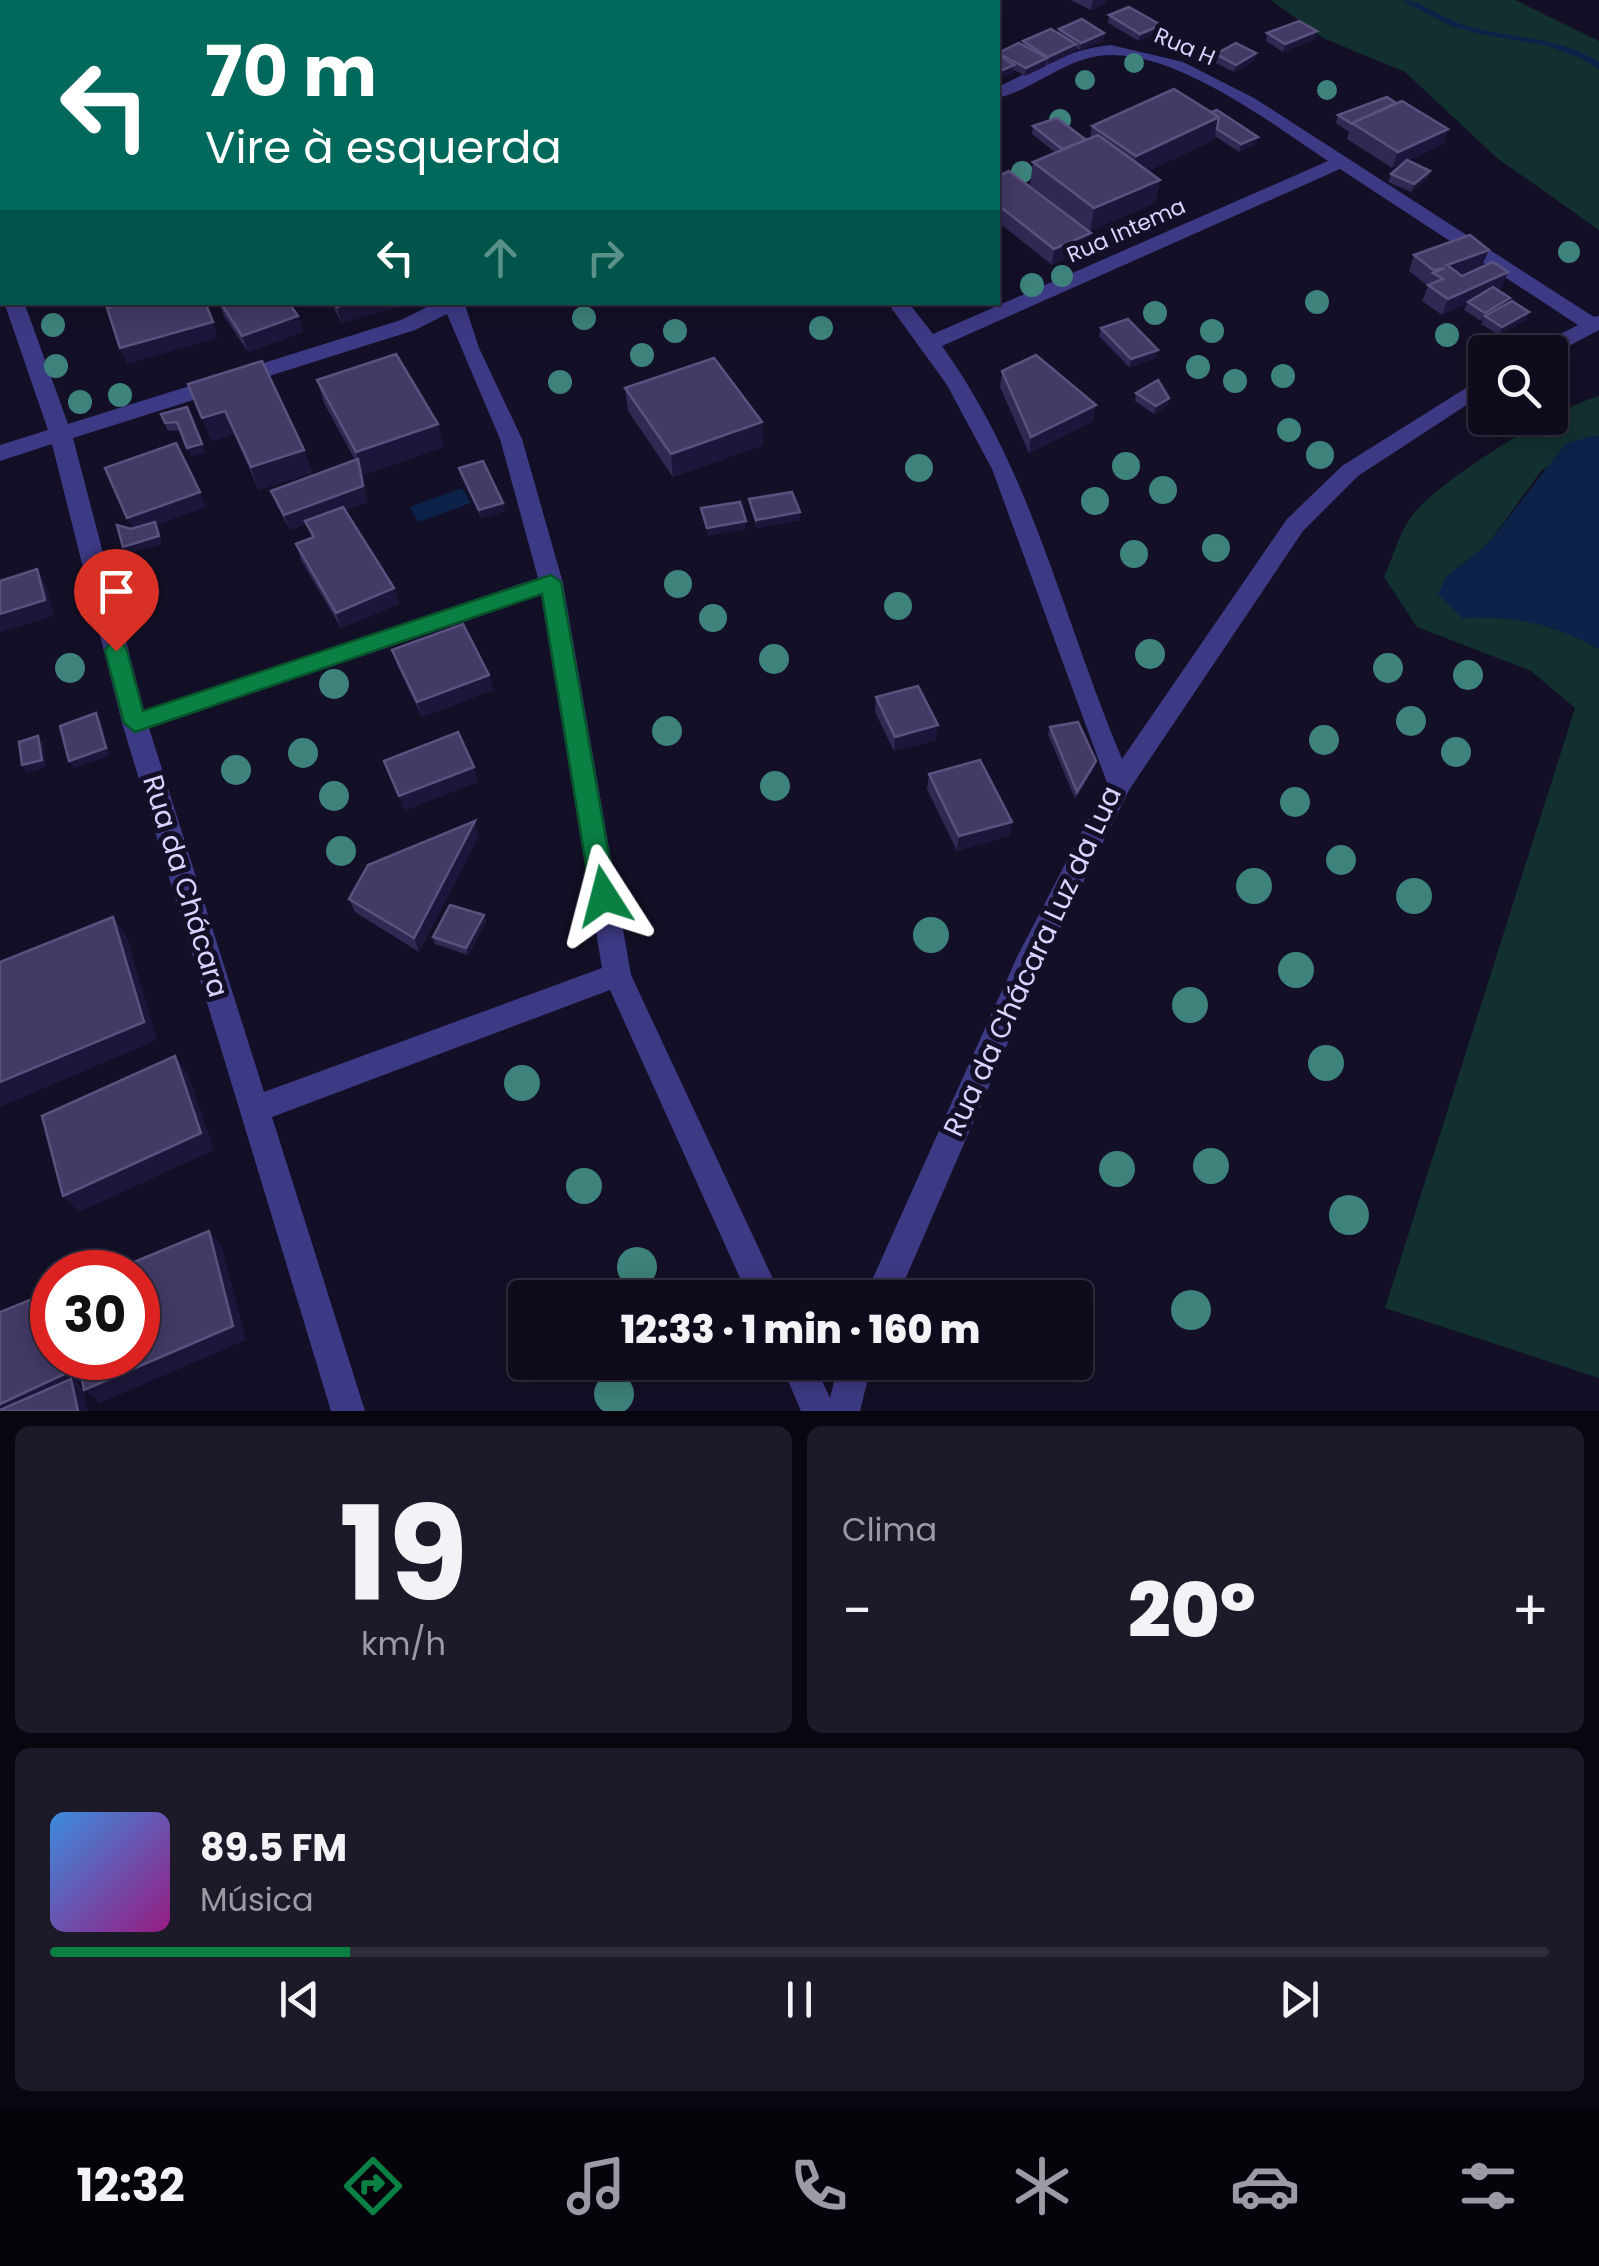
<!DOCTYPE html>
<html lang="pt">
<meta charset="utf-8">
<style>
:root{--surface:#0e0b1c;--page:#1c1929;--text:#f1f3f6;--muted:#9b9ba3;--line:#2e2b3b;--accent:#0b8043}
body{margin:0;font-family:Poppins,sans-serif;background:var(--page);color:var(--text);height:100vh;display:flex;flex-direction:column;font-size:38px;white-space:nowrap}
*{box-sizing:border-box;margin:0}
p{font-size:32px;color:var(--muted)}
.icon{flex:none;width:55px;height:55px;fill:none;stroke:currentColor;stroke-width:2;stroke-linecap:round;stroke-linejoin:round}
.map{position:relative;height:1411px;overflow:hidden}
.sheet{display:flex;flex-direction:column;gap:15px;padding:15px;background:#08060f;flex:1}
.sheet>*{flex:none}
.banner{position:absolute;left:0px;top:0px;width:1000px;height:305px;box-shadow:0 5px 25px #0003,0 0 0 2px var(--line);background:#00695c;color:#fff;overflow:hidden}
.controls{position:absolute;left:1468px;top:335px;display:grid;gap:20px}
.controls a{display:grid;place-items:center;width:100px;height:100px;border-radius:10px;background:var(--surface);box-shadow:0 5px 25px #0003,0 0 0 2px var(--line);font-size:50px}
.speed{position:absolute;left:30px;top:1250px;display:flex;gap:20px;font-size:50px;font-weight:700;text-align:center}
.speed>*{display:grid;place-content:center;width:130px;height:130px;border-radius:50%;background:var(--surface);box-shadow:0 5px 25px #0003,0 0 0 2px var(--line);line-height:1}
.speed .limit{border:15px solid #d22;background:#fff;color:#111}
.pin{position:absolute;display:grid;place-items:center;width:85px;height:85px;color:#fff;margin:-102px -42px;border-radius:50% 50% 50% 0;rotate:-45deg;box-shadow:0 0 10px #0007}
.pin .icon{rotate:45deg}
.me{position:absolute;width:110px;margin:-55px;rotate:351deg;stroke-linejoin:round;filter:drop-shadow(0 0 8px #0008)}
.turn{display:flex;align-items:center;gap:35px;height:210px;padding:0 40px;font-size:45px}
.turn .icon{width:130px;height:130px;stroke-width:2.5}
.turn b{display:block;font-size:70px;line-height:85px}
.lanes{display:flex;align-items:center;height:95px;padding:0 40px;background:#0003;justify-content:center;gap:50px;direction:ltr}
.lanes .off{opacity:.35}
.big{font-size:75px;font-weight:800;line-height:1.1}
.sheet .widget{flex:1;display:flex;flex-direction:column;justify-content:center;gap:15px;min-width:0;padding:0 35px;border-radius:15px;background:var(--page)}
.sheet .dial{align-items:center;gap:0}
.dial b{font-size:130px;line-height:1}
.song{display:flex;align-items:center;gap:30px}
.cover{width:120px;height:120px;border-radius:15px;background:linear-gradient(135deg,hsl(210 70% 55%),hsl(310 70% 35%))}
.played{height:10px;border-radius:5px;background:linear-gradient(90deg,var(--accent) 20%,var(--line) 20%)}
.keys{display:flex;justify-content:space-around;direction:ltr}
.heat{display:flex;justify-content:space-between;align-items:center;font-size:55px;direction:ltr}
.sheet .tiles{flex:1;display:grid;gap:15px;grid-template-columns:1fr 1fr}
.widget:last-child{grid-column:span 2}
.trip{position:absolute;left:508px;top:1280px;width:585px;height:100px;border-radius:10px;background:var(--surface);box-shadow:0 5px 25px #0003,0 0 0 2px var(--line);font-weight:800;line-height:100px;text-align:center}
.dock{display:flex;height:160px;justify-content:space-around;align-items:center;background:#06040b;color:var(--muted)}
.dock .icon{width:70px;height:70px}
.dock .active{color:var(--accent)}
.dock b{font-size:45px;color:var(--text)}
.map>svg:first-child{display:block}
.green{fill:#12302f}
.water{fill:#0c2248}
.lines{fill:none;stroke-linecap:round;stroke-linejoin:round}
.stream{fill:#0c2248;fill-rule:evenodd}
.minor{fill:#3d3a85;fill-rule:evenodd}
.tree{fill:#3d827b}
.wall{fill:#312854}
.shaded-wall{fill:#1d163a}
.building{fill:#433a66;stroke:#5a527e;stroke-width:2.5}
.route{fill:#0b8043;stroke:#07532c;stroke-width:2.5}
.labels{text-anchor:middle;stroke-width:10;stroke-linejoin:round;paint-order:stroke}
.far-street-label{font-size:22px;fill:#d9d4ff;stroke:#130f26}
.street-label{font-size:28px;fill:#d9d4ff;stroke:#130f26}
</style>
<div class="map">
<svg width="1599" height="1411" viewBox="0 0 1599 1411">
<rect width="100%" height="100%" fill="#130f26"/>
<g class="green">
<path d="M1271,0H1515L1599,41V230L1497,158L1405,72L1323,38Z"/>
<path d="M1599,396V437L1593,436L1541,471L1488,544L1447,576L1496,617L1520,618L1576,636L1599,649V1378L1385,1308L1575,708L1531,671L1417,627L1384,577C1393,557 1400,530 1414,513C1443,478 1555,408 1599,396Z"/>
</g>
<g class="water">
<path d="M1593,436L1599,437V649C1552,623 1515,616 1462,618L1438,594L1447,576L1488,544L1566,443Z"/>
<path d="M462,488L471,503L418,522L410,507Z"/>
</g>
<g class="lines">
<path class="stream" d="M1401,0C1420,0 1435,14 1453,21C1502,41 1551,32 1599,62V69L1580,58L1548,46L1481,34L1453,27Z"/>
<g class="minor">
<path d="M415,0H435L436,2H417Z"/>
<path d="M1111,45L1183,62L1254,98L1594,317L1599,316V330L1550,356V352H1532L1535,347L1578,325L1340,169L942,346C1032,471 1063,619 1122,759L1287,519L1342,466L1485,376V393L1358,476L1303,531L1129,790L1039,971L897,1298H864L1017,957L1107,783L992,469L947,385L887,302H908L933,334L1328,161C1271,123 1169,45 1098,56C1061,62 1032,90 998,98V87C1035,69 1069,49 1111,45Z"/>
<path d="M0,257L2,258V276H0Z"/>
<path d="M4,302H24L68,424L401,320L437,302H464L479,348L522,439L563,583L631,975L782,1298H749L610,990L272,1117L365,1411H331L122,723L52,444L0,461V445L48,430ZM447,314L500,439L538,578L144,710L73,438L415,330ZM541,595L602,968L264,1092L149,728Z"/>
<path d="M780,1362H813L830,1398L839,1362H872L860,1411H801Z"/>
</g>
</g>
<g class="tree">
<circle cx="1134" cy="63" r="10"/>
<circle cx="1085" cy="80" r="10"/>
<circle cx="1327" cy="90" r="10"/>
<circle cx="1060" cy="120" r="11"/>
<circle cx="1022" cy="172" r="11"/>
<circle cx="1569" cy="252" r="11"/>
<circle cx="1062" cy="276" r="11"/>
<circle cx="1032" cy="285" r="12"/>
<circle cx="1317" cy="302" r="12"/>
<circle cx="1155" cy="313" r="12"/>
<circle cx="584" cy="318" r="12"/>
<circle cx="53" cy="325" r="12"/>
<circle cx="821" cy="328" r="12"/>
<circle cx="675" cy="331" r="12"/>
<circle cx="1212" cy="331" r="12"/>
<circle cx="1447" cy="335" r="12"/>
<circle cx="642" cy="355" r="12"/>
<circle cx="56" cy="366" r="12"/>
<circle cx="1198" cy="367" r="12"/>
<circle cx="1283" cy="376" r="12"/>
<circle cx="1235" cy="381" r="12"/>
<circle cx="560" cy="382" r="12"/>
<circle cx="120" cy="395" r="12"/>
<circle cx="80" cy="402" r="12"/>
<circle cx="1289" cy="430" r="12"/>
<circle cx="1320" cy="455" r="14"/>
<circle cx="1126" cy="466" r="14"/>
<circle cx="919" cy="468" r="14"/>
<circle cx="1163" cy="490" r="14"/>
<circle cx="1095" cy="501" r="14"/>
<circle cx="1216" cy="548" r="14"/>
<circle cx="1134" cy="554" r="14"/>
<circle cx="678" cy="584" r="14"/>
<circle cx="898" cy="606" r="14"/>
<circle cx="713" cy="618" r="14"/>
<circle cx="1150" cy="654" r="15"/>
<circle cx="774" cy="659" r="15"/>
<circle cx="70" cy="668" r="15"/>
<circle cx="1388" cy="668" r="15"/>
<circle cx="1468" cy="675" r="15"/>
<circle cx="334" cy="684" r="15"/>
<circle cx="1411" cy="721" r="15"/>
<circle cx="667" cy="731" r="15"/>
<circle cx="1324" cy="740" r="15"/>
<circle cx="1456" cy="752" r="15"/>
<circle cx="303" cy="753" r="15"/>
<circle cx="236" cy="770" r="15"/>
<circle cx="775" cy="786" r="15"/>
<circle cx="334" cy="796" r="15"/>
<circle cx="1295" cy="802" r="15"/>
<circle cx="341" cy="851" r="15"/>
<circle cx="1341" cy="860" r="15"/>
<circle cx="1254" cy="886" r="18"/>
<circle cx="1414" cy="896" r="18"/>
<circle cx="931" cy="935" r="18"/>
<circle cx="1296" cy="970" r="18"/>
<circle cx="1190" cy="1005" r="18"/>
<circle cx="1326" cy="1063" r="18"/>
<circle cx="522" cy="1083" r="18"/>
<circle cx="1211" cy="1166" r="18"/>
<circle cx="1117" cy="1169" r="18"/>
<circle cx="584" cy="1186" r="18"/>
<circle cx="1349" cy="1215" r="20"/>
<circle cx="637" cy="1267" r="20"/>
<circle cx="1191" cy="1310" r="20"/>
<circle cx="614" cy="1394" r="20"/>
</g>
<g class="wall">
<path d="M755,0H848L854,2H760Z"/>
<path d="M1070,0H1106V3L1091,10Z"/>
<path d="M1109,15L1159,32L1139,41L1108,23Z"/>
<path d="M1059,29L1104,33L1103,41L1080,50L1076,48L1075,52L1047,65L1046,64V66L1025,76L1014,70L1013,73L998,55V53L1022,44L1023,41L1058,33Z"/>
<path d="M1267,33L1315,39L1283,52L1266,41Z"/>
<path d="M1256,53L1254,61L1234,72L1214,62L1216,54Z"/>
<path d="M1174,89L1256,144L1239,152L1215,136L1214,140L1148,171L1160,180L1155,203L1090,231L1030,185L1033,162L1056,153L1032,134L1033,126L1086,140L1090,139L1092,126Z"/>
<path d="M1396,103L1448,129L1443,144L1407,161L1430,171L1427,179L1411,192L1388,182L1391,174L1405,162L1392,168L1347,139L1349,132L1336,123L1338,115Z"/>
<path d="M998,176L1088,249L1052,265L998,222Z"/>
<path d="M1414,255L1482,265L1459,274L1501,288L1497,290L1510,298L1508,303L1529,312L1526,320L1499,335L1481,324L1483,320L1481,321L1464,310L1467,303L1442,315L1422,301L1428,286L1409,271Z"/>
<path d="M219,302L298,316L303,332L248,352L224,316Z"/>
<path d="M331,302H396L397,307L341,323Z"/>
<path d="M1101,328L1156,358L1129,367L1099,336Z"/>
<path d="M1002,371L1096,405L1093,421L1029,453L1000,387Z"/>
<path d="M317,380L438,424L443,447L363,475L367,502L345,510L394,588L399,604L341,628L301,560L296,544L312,538L306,524L290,530L277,506L271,491L355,460L324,403Z"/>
<path d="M188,384L304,450L312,473L259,490L234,434L212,441Z"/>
<path d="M625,388L763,445L673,477L628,411Z"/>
<path d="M1136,393L1169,398L1167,406L1154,414L1135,401Z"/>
<path d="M187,407L205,452L191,456L180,430L168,431L161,414Z"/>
<path d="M459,468L503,503L505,511L481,518L461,476Z"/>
<path d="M749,499L800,520L757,528L750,507Z"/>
<path d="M392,650L489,675L493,690L422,717L397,665Z"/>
<path d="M876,697L936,740L894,751L875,712Z"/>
<path d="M1050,727L1094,769L1075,799L1048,734Z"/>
<path d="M929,774L1012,822L1009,836L957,851L927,789Z"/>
<path d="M479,835L419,952L355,912L349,899Z"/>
<path d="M484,915L486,922L468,955L435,944L433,937Z"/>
</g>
<g class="shaded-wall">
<path d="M1093,0H1106V3L1091,10Z"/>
<path d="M1161,25L1159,32L1139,41L1140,34Z"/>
<path d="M1317,31L1315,39L1283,52L1285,44Z"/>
<path d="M1104,33L1103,41L1080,50L1081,43Z"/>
<path d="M1076,44L1075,52L1047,65L1048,57Z"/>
<path d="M1256,53L1254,61L1234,72L1236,65Z"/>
<path d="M1047,58L1046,66L1025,76L1026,68Z"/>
<path d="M1014,65L1013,73L998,80V72Z"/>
<path d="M2,115V132L0,133V116Z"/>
<path d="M1219,117L1214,140L1132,179L1136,156Z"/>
<path d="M1448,129L1443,144L1392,168L1398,152Z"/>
<path d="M1258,137L1256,144L1239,152L1241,144Z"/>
<path d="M1430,171L1427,179L1411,192L1414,184Z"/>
<path d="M1160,180L1155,203L1090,231L1094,208Z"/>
<path d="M1091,233L1088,249L1052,265L1054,249Z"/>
<path d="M1003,240L1001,256L998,257V242Z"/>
<path d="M1489,250L1482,265L1442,281L1447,265Z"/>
<path d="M1508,272L1501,288L1442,315L1448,299Z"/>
<path d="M1510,298L1507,306L1485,316L1481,321L1485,313Z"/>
<path d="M353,302H396L397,307L341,323L337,307Z"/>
<path d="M1529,312L1526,320L1499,335L1502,327Z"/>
<path d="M298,316L303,332L248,352L242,336Z"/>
<path d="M213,322L218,338L127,364L120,348Z"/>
<path d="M1158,350L1156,358L1129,367L1131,359Z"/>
<path d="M1169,398L1167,406L1154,414L1156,406Z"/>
<path d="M1096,405L1093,421L1029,453L1031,437Z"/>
<path d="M225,411L234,434L212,441L202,418Z"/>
<path d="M762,422L763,445L673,477L671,454Z"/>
<path d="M438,424L443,447L363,475L356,452Z"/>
<path d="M202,444L205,452L191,456L187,448Z"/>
<path d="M304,450L312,473L259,490L251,467Z"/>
<path d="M358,459L363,475L367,502L290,530L284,515Z"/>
<path d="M200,492L206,507L157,525L162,544L127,554L123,547L134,533L127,518Z"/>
<path d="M503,503L505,511L481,518L479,510Z"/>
<path d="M800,512V520L757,528L756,520Z"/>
<path d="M746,521V529L707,536V528Z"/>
<path d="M37,569L46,585L54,616L0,632V614Z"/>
<path d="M394,588L399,604L341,628L336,613Z"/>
<path d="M489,675L493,690L422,717L417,702Z"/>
<path d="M96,713L101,721L110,756L74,768L69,761Z"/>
<path d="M938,725L936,740L894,751L895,737Z"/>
<path d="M38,736L43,743L46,767L27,773L22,765Z"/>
<path d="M1096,761L1094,769L1075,799L1077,792Z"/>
<path d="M474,767L478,782L404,811L399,796Z"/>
<path d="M475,821L479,835L419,952L414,938Z"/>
<path d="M1012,822L1009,836L957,851L959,836Z"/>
<path d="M484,915L486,922L468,955L466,948Z"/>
<path d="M113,917L127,937L157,1040L0,1107V1082Z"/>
<path d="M175,1056L188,1074L214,1150L79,1212L63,1196Z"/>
<path d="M209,1231L222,1247L246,1340L100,1403L84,1390Z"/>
<path d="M70,1358H80L84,1379L77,1383L83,1388L88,1411H0V1404Z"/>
</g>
<g class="building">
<path d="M690,0H748L754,2H695Z"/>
<path d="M790,0H848L854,2H796Z"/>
<path d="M1129,7L1161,25L1140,34L1109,15Z"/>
<path d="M2,10V32L0,33V11Z"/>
<path d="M1082,19L1104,33L1081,43L1059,29Z"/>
<path d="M1299,21L1317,31L1285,44L1267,33Z"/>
<path d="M1051,29L1076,44L1048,57L1023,41Z"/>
<path d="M0,36H2V54L0,55Z"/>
<path d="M1019,43L1047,58L1026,68L998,53Z"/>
<path d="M1236,43L1256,53L1236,65L1216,54Z"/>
<path d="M998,54L1014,65L998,72Z"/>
<path d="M0,62H2V83L0,84Z"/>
<path d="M2,88V115L0,116V89Z"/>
<path d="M1174,89L1219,117L1136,156L1092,126Z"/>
<path d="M1387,97L1396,103L1352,124L1338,115Z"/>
<path d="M1402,101L1448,129L1398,152L1352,123Z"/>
<path d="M1217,110L1258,137L1241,144L1217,129L1219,117L1211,112Z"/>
<path d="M1057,118L1086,140L1062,149L1033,126Z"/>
<path d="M1098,135L1160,180L1094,208L1033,162Z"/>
<path d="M1407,160L1430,171L1414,184L1391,174Z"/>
<path d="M1009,171L1091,233L1054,249L998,205V176Z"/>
<path d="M1470,235L1489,250L1447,265L1462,276L1493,262L1508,272L1448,299L1428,285L1443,279L1433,273L1445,268L1433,270L1414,255Z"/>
<path d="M1493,287L1510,298L1485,313L1468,302Z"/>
<path d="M1512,301L1529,312L1502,327L1485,316Z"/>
<path d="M128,302H205L213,322L120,348L107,308Z"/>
<path d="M220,302H288L298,316L242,336Z"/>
<path d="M334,302H353L337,307Z"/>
<path d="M1128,319L1158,350L1131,359L1101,328Z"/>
<path d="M396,354L438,424L356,452L317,380Z"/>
<path d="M1036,355L1096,405L1031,437L1002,371Z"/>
<path d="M714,358L762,422L671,454L625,388Z"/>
<path d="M262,361L304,450L251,467L225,411L202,418L188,384Z"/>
<path d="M1158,380L1169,398L1156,406L1136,393Z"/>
<path d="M187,407L202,444L187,448L177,422L165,423L161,414Z"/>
<path d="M176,443L200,492L127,518L105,468Z"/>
<path d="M358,459L363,486L284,515L271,491Z"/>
<path d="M483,461L503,503L479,510L459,468Z"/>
<path d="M792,492L800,512L756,520L749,499Z"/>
<path d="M740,502L746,521L707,528L701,508Z"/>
<path d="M343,507L394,588L336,613L296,544L314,537L305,521Z"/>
<path d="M155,522L159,536L123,547L117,525L131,529Z"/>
<path d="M37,569L45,600L0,614V581Z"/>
<path d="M463,624L489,675L417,702L392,650Z"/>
<path d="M918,686L938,725L895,737L876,697Z"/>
<path d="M96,713L106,748L69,761L60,726Z"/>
<path d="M1078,722L1096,761L1077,792L1050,727Z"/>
<path d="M458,732L474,767L399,796L384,761Z"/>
<path d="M38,736L42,760L22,765L19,742Z"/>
<path d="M980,760L1012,822L959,836L929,774Z"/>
<path d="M475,821L414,938L349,899L368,865Z"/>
<path d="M450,905L484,915L466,948L433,937Z"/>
<path d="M113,917L144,1022L0,1082V962Z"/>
<path d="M175,1056L201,1133L63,1196L42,1116Z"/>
<path d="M209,1231L233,1326L84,1390L78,1358H138V1272H110Z"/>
<path d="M52,1291V1358H70L73,1370L0,1404V1312Z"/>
<path d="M71,1379L78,1411H0V1410Z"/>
</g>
<path class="route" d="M551,575L561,582L616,896L613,904L604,907L595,904L591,896L542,594L135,732L124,723L105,651L108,645H124L127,651L143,711Z"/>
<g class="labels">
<g class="far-street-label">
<text transform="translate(1185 46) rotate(23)" y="8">Rua H</text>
<text transform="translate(1126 230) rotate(-24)" y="8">Rua Intema</text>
</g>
<g class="street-label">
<text transform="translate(186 886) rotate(73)" y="10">Rua da Chácara</text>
<text transform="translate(1032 961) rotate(-65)" y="10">Rua da Chácara Luz da Lua</text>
</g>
</g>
</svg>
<div class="controls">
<a><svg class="icon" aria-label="search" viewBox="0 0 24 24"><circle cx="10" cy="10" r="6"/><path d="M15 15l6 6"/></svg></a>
</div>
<div class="speed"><div class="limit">30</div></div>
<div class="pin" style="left:116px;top:651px;background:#d93025"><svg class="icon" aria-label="arrive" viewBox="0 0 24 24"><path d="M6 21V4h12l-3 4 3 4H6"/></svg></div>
<svg class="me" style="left:604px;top:896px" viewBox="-20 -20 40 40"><path d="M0-17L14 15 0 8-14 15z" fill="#0b8043" stroke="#fff" stroke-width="4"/></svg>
<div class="trip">12:33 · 1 min · 160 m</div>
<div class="banner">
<div class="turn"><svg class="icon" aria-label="left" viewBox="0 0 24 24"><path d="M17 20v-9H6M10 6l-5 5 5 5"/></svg><div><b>70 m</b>Vire à esquerda</div></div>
<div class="lanes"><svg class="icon" aria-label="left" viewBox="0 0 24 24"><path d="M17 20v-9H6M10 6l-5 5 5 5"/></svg><svg class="icon off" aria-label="ahead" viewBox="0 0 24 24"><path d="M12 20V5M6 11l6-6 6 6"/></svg><svg class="icon off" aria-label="right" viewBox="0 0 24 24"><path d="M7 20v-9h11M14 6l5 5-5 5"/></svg></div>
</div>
</div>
<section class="sheet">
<div class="tiles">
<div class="widget dial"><b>19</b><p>km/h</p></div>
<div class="widget"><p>Clima</p>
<div class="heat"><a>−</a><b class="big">20°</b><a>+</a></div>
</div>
<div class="widget">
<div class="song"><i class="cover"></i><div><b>89.5 FM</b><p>Música</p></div></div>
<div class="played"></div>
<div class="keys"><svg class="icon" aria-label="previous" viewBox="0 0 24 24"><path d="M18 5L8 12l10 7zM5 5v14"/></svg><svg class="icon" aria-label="pause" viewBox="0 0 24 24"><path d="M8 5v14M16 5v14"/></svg><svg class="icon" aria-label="next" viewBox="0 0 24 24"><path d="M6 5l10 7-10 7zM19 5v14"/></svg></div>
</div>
</div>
</section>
<nav class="dock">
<b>12:32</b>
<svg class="icon active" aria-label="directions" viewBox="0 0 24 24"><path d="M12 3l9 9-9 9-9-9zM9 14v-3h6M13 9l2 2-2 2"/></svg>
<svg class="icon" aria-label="music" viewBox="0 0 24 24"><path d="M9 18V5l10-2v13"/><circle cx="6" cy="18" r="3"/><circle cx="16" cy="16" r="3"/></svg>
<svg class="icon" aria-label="phone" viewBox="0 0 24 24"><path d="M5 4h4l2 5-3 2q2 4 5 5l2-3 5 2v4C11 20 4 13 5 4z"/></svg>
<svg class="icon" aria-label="climate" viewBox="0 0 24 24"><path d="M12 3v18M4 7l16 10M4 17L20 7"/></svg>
<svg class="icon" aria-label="car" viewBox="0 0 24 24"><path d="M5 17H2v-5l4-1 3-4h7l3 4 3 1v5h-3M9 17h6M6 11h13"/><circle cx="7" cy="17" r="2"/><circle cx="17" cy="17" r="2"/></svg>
<svg class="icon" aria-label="filters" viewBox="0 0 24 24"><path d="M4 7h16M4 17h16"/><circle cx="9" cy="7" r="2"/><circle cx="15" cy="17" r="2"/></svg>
</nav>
